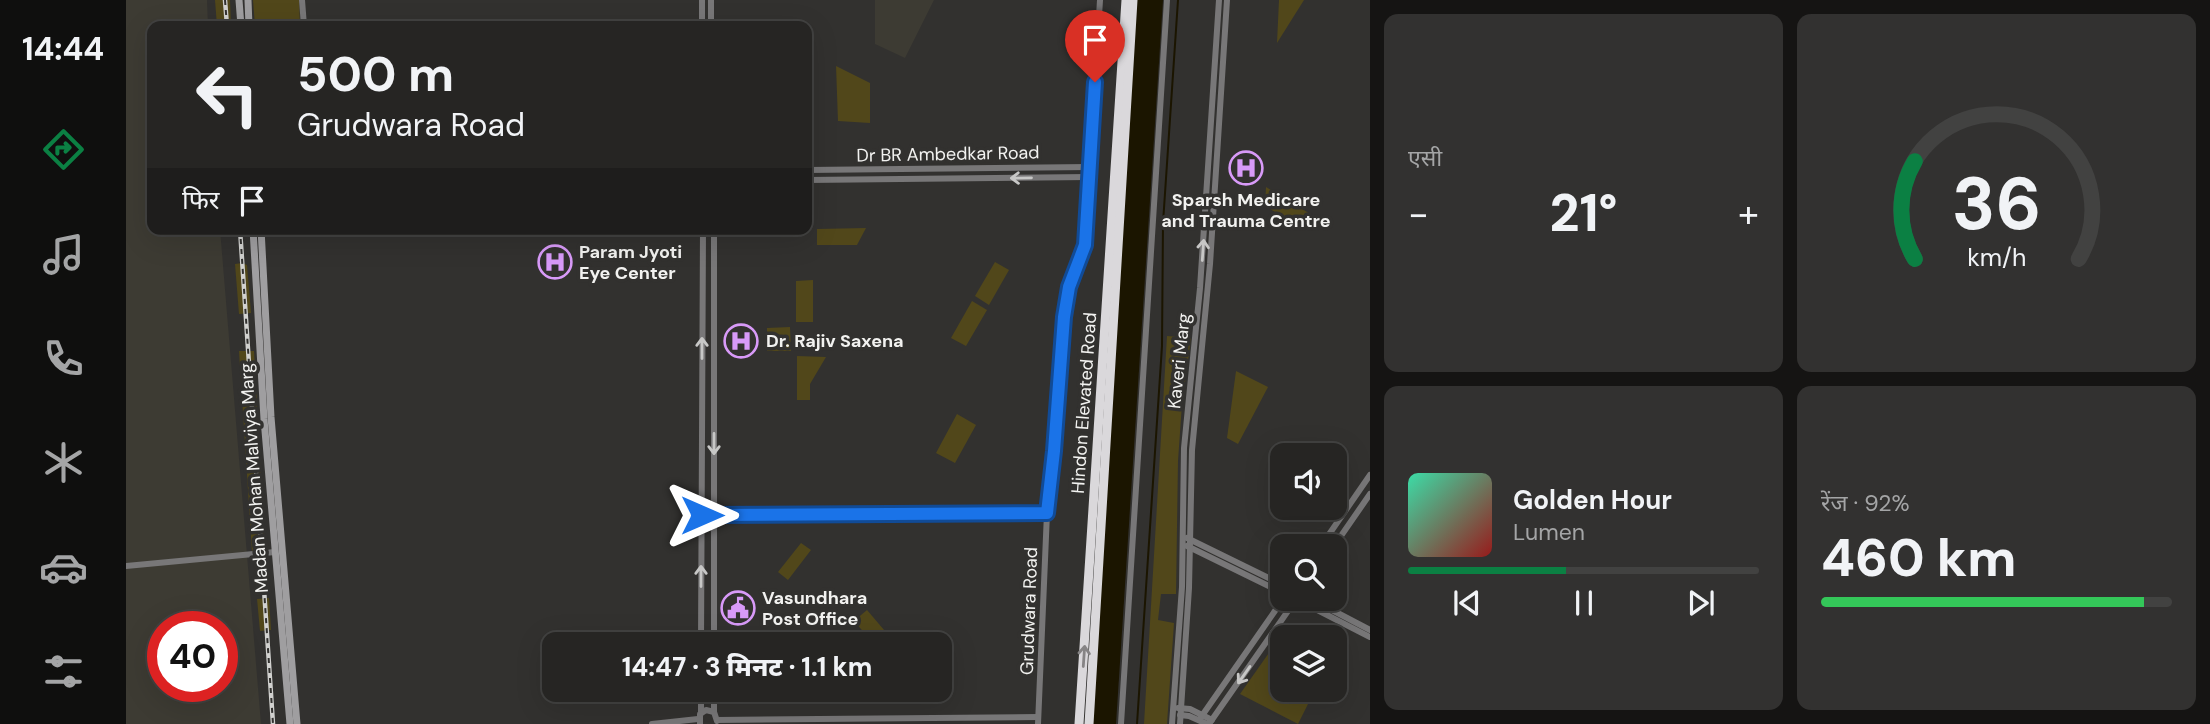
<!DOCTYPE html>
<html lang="hi">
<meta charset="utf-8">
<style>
:root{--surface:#262523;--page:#323130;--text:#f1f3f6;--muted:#a4a5a6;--line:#424241;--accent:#0b8043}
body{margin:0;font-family:"DM Sans","Noto Sans Devanagari",sans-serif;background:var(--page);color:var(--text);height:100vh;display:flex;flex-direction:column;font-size:26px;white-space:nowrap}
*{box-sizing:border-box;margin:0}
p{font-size:23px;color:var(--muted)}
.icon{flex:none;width:38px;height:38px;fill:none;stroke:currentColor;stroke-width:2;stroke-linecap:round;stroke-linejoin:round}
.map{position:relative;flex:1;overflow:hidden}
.panel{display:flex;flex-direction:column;gap:14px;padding:14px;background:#151413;width:840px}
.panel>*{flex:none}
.banner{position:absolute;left:21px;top:21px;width:665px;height:214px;border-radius:14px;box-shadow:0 7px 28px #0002,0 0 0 2px var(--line);background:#262523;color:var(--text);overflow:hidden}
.fabs{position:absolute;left:1144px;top:443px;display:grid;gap:14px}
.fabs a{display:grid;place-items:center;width:77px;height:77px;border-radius:14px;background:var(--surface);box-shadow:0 7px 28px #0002,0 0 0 2px var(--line);font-size:35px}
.speed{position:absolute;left:21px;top:611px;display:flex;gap:14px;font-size:35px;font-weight:700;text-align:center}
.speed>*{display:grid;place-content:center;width:91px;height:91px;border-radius:50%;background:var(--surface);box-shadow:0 7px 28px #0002,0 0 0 2px var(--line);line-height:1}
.speed .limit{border:10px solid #d22;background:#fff;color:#111}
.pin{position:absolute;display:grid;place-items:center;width:60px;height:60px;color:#fff;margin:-72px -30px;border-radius:50% 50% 50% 0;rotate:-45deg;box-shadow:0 0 7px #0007}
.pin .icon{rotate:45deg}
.me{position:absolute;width:77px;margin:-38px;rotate:90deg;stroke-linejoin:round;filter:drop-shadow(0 0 5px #0008)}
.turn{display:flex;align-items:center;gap:24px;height:147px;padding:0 35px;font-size:32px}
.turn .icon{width:91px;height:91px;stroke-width:2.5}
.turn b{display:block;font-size:49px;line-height:60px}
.then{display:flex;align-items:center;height:66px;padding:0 35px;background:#0003;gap:14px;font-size:26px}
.big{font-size:52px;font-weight:800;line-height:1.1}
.panel .widget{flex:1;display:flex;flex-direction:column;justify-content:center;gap:10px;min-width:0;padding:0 24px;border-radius:14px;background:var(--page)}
.panel .dial{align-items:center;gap:0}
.dial svg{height:182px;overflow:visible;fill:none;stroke:var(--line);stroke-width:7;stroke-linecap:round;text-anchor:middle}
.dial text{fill:var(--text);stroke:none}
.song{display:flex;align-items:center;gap:21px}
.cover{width:84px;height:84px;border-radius:10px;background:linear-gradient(135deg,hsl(160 70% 55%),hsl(0 70% 35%))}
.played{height:7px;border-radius:4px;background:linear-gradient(90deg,var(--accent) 45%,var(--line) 45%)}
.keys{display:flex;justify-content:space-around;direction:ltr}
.heat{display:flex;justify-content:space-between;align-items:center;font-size:38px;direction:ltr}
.charge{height:10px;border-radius:5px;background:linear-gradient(90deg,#34c759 92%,var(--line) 0)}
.panel .tiles{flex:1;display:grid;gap:14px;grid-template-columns:repeat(2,1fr)}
.trip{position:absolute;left:416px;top:632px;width:410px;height:70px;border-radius:14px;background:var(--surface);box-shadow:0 7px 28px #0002,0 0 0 2px var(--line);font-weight:800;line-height:70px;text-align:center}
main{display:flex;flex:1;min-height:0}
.tab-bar{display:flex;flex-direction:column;width:126px;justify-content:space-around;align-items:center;background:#0f0f0e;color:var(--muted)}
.tab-bar .icon{width:49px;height:49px}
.tab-bar .active{color:var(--accent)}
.tab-bar b{font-size:32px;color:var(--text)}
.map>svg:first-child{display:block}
.built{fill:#3d3b33;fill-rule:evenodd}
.green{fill:#51471a}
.water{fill:#1b1500}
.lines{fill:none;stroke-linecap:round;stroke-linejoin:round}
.stream{stroke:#1b1500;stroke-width:2}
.tertiary{stroke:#787778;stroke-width:6}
.secondary{stroke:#9f9ea0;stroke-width:7}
.motorway{stroke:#dad8db;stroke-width:9}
.rail-casing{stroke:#d1d1cf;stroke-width:4.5}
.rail{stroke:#32312f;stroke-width:2;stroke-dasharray:5;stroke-linecap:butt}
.oneway{stroke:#c7c7c6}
.oneway2{stroke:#868485}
.route-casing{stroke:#114b97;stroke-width:18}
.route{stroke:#1a73e8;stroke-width:12}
.labels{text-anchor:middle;stroke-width:7;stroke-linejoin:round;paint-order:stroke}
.street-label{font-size:18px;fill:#f2f2f0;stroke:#32312f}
.poi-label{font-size:18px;font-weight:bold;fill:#f2f2f0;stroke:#32312f;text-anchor:start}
</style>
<main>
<nav class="tab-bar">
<b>14:44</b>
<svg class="icon active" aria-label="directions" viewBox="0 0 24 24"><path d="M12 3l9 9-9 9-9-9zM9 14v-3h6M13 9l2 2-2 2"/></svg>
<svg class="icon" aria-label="music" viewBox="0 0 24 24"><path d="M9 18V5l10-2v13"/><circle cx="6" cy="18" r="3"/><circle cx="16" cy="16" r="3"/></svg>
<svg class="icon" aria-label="phone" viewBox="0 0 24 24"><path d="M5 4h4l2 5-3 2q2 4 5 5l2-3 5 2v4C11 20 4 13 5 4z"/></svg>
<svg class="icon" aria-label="climate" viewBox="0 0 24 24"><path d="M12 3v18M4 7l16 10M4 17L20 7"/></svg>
<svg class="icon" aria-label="car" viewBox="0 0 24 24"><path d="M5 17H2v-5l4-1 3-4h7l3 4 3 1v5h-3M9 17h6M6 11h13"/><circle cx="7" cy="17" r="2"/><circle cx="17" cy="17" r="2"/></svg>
<svg class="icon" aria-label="filters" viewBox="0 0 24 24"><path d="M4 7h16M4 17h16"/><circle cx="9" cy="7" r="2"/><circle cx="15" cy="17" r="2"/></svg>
</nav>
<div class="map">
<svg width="1244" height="724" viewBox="0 0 1244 724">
<rect width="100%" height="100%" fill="#32312f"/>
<g class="built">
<path d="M0,0H81L82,26H26V229H94L135,724H0ZM37,626H96V686H37Z"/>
<path d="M749,0H808L779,58L749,44Z"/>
</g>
<g class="green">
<path d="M89,0H104L105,26H91Z"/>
<path d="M127,0H173L174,26H129Z"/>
<path d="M1153,0H1178L1151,43Z"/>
<path d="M710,66L744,83V123L712,121Z"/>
<path d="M1140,187L1186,215L1178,229L1139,206Z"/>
<path d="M740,228L731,245H691V229Z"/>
<path d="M869,262L883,270L863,305L849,296Z"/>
<path d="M116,263L121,265L125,313L113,314L109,264Z"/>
<path d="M687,280V322H670V281Z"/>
<path d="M846,301L861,310L840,346L825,338Z"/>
<path d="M664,327L665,351H641V328Z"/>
<path d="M1041,336L1065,338L1056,404L1052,461L1050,594H1035L1032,620L1048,623L1041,724H1018Z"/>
<path d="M113,351H128L139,552H126Z"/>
<path d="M671,356L700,357L684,384V400H671Z"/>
<path d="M1110,371L1142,387L1112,444L1101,438Z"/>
<path d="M831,414L850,425L829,463L810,453Z"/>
<path d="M675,543L685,550L662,580L652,572Z"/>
<path d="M143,598L145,630L134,631L131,599Z"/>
<path d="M741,610L770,644H748L728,621Z"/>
<path d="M1154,637L1157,639V690H1189L1172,724L1114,694Z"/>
</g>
<path class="water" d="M1008,0H1037L990,724H960Z"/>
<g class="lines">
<path class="stream" d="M1011,724L1036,346L1037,223L1052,0"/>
<g class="tertiary">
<path d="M176,0L178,26"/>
<path d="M576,0V26"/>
<path d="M585,0V26"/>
<path d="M681,170L964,167"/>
<path d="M681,180L963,177"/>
<path d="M576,515L921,513"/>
<path d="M1061,538L1157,585"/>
<path d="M1061,546L1157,593"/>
<path d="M1195,546L1244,475"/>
<path d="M1208,546L1244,494"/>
<path d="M0,566L149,552"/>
<path d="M1168,598L1244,637"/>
<path d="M1183,598L1244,630"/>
<path d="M575,644L577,229"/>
<path d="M588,644V229"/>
<path d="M588,690V712"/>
<path d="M1052,708L1064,709L1086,720"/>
<path d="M575,713V690"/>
<path d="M1054,715L1063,716L1081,724"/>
<path d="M591,720L912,717"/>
<path d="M1073,720L1158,598"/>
<path d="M526,724L572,719"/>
<path d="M574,724V714L580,710L588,712L591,721"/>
<path d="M912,724L921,513L928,451L938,317L943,287L959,245L974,0"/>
<path d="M995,724L1041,0"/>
<path d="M1046,724L1056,587L1058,448L1074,288L1093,0"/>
<path d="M1054,724L1063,588L1066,450L1084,264L1101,0"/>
<path d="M1083,724L1171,598"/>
</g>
<g class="secondary">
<path d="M113,0L115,26"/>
<path d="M122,0L123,26"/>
<path d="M127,229L138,419L164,724"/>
<path d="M135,229L145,417L171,724"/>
</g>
<g class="motorway">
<path d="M953,724L1000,0"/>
<path d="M963,724L1007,0"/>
</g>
<defs>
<g id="rail">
<path d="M99,0L101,26"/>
<path d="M114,229L147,724"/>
</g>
</defs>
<use href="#rail" class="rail-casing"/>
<use href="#rail" class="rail"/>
</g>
<defs><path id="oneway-shaft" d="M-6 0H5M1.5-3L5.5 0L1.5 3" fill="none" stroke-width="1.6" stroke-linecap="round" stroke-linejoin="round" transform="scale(1.75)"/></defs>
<g class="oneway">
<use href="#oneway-shaft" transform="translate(895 178) rotate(179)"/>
<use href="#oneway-shaft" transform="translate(1077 250) rotate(-86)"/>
<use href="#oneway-shaft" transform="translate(576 348) rotate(-90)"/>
<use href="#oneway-shaft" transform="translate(588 444) rotate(90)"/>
<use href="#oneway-shaft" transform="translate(575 576) rotate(-90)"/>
<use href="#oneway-shaft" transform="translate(1118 675) rotate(125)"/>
</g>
<use class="oneway2" href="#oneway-shaft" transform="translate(958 656) rotate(-86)"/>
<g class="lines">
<defs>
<path id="route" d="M576,515L921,513L928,451L938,317L943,287L959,245L969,82"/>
</defs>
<use href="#route" class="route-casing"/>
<use href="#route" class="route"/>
</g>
<defs>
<symbol id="hospital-ring" viewBox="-11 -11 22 22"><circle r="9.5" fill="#32312f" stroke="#d89af8" stroke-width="1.5"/><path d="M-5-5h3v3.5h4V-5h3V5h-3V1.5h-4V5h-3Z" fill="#d89af8"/></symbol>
<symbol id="civic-ring" viewBox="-11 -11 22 22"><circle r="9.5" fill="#32312f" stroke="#d89af8" stroke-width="1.5"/><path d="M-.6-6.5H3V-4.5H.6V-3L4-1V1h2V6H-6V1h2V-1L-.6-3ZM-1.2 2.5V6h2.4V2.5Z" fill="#d89af8"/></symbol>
</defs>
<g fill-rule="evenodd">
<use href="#hospital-ring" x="1101" y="149" width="38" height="38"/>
<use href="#hospital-ring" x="410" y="243" width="38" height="38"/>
<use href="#hospital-ring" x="596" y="322" width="38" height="38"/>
<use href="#civic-ring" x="593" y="589" width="38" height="38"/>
</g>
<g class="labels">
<g class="street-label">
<text transform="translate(822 154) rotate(-1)" y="6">Dr BR Ambedkar Road</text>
<text transform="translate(1053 361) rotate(-84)" y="6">Kaveri Marg</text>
<text transform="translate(958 403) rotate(-86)" y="6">Hindon Elevated Road</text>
<text transform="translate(128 478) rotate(-94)" y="6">Madan Mohan Malviya Marg</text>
<text transform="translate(903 611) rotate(-88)" y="6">Grudwara Road</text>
</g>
<g class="poi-label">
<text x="1120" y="206" text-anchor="middle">Sparsh Medicare<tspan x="1120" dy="21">and Trauma Centre</tspan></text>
<text x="453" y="258">Param Jyoti<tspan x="453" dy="21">Eye Center</tspan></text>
<text x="640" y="347">Dr. Rajiv Saxena</text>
<text x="636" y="604">Vasundhara<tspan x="636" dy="21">Post Office</tspan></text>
</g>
</g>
</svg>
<div class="fabs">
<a><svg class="icon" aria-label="sound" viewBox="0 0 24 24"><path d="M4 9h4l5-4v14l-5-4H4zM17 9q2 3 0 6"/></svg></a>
<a><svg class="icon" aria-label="search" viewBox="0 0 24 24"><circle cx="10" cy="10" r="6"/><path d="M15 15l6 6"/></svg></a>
<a><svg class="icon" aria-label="layers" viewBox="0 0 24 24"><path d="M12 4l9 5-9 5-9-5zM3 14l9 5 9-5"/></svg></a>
</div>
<div class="speed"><div class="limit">40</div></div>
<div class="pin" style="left:969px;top:82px;background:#d93025"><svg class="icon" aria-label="arrive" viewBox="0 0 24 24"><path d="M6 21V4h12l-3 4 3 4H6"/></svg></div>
<svg class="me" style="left:576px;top:515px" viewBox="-20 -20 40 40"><path d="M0-17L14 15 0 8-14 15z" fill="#1a73e8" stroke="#fff" stroke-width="4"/></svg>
<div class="trip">14:47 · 3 मिनट · 1.1 km</div>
<div class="banner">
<div class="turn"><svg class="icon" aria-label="left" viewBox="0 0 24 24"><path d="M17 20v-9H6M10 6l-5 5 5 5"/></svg><div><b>500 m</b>Grudwara Road</div></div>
<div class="then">फिर<svg class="icon" aria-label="arrive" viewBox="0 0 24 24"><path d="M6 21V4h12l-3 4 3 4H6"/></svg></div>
</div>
</div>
<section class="panel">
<div class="tiles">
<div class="widget"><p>एसी</p>
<div class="heat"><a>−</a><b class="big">21°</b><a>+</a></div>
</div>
<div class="widget dial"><svg viewBox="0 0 100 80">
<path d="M14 69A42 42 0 1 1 86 69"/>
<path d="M14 69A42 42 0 0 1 14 26" stroke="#0b8043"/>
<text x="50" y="56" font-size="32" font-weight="700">36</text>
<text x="50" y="72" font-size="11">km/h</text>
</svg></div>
<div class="widget">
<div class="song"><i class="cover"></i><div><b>Golden Hour</b><p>Lumen</p></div></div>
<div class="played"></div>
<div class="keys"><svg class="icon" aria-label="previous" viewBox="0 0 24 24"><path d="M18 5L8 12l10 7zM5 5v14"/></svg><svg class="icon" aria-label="pause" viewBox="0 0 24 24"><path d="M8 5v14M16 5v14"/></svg><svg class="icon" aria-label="next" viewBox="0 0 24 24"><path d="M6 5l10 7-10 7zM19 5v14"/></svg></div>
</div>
<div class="widget"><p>रेंज · 92%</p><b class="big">460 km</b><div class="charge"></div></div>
</div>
</section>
</main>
